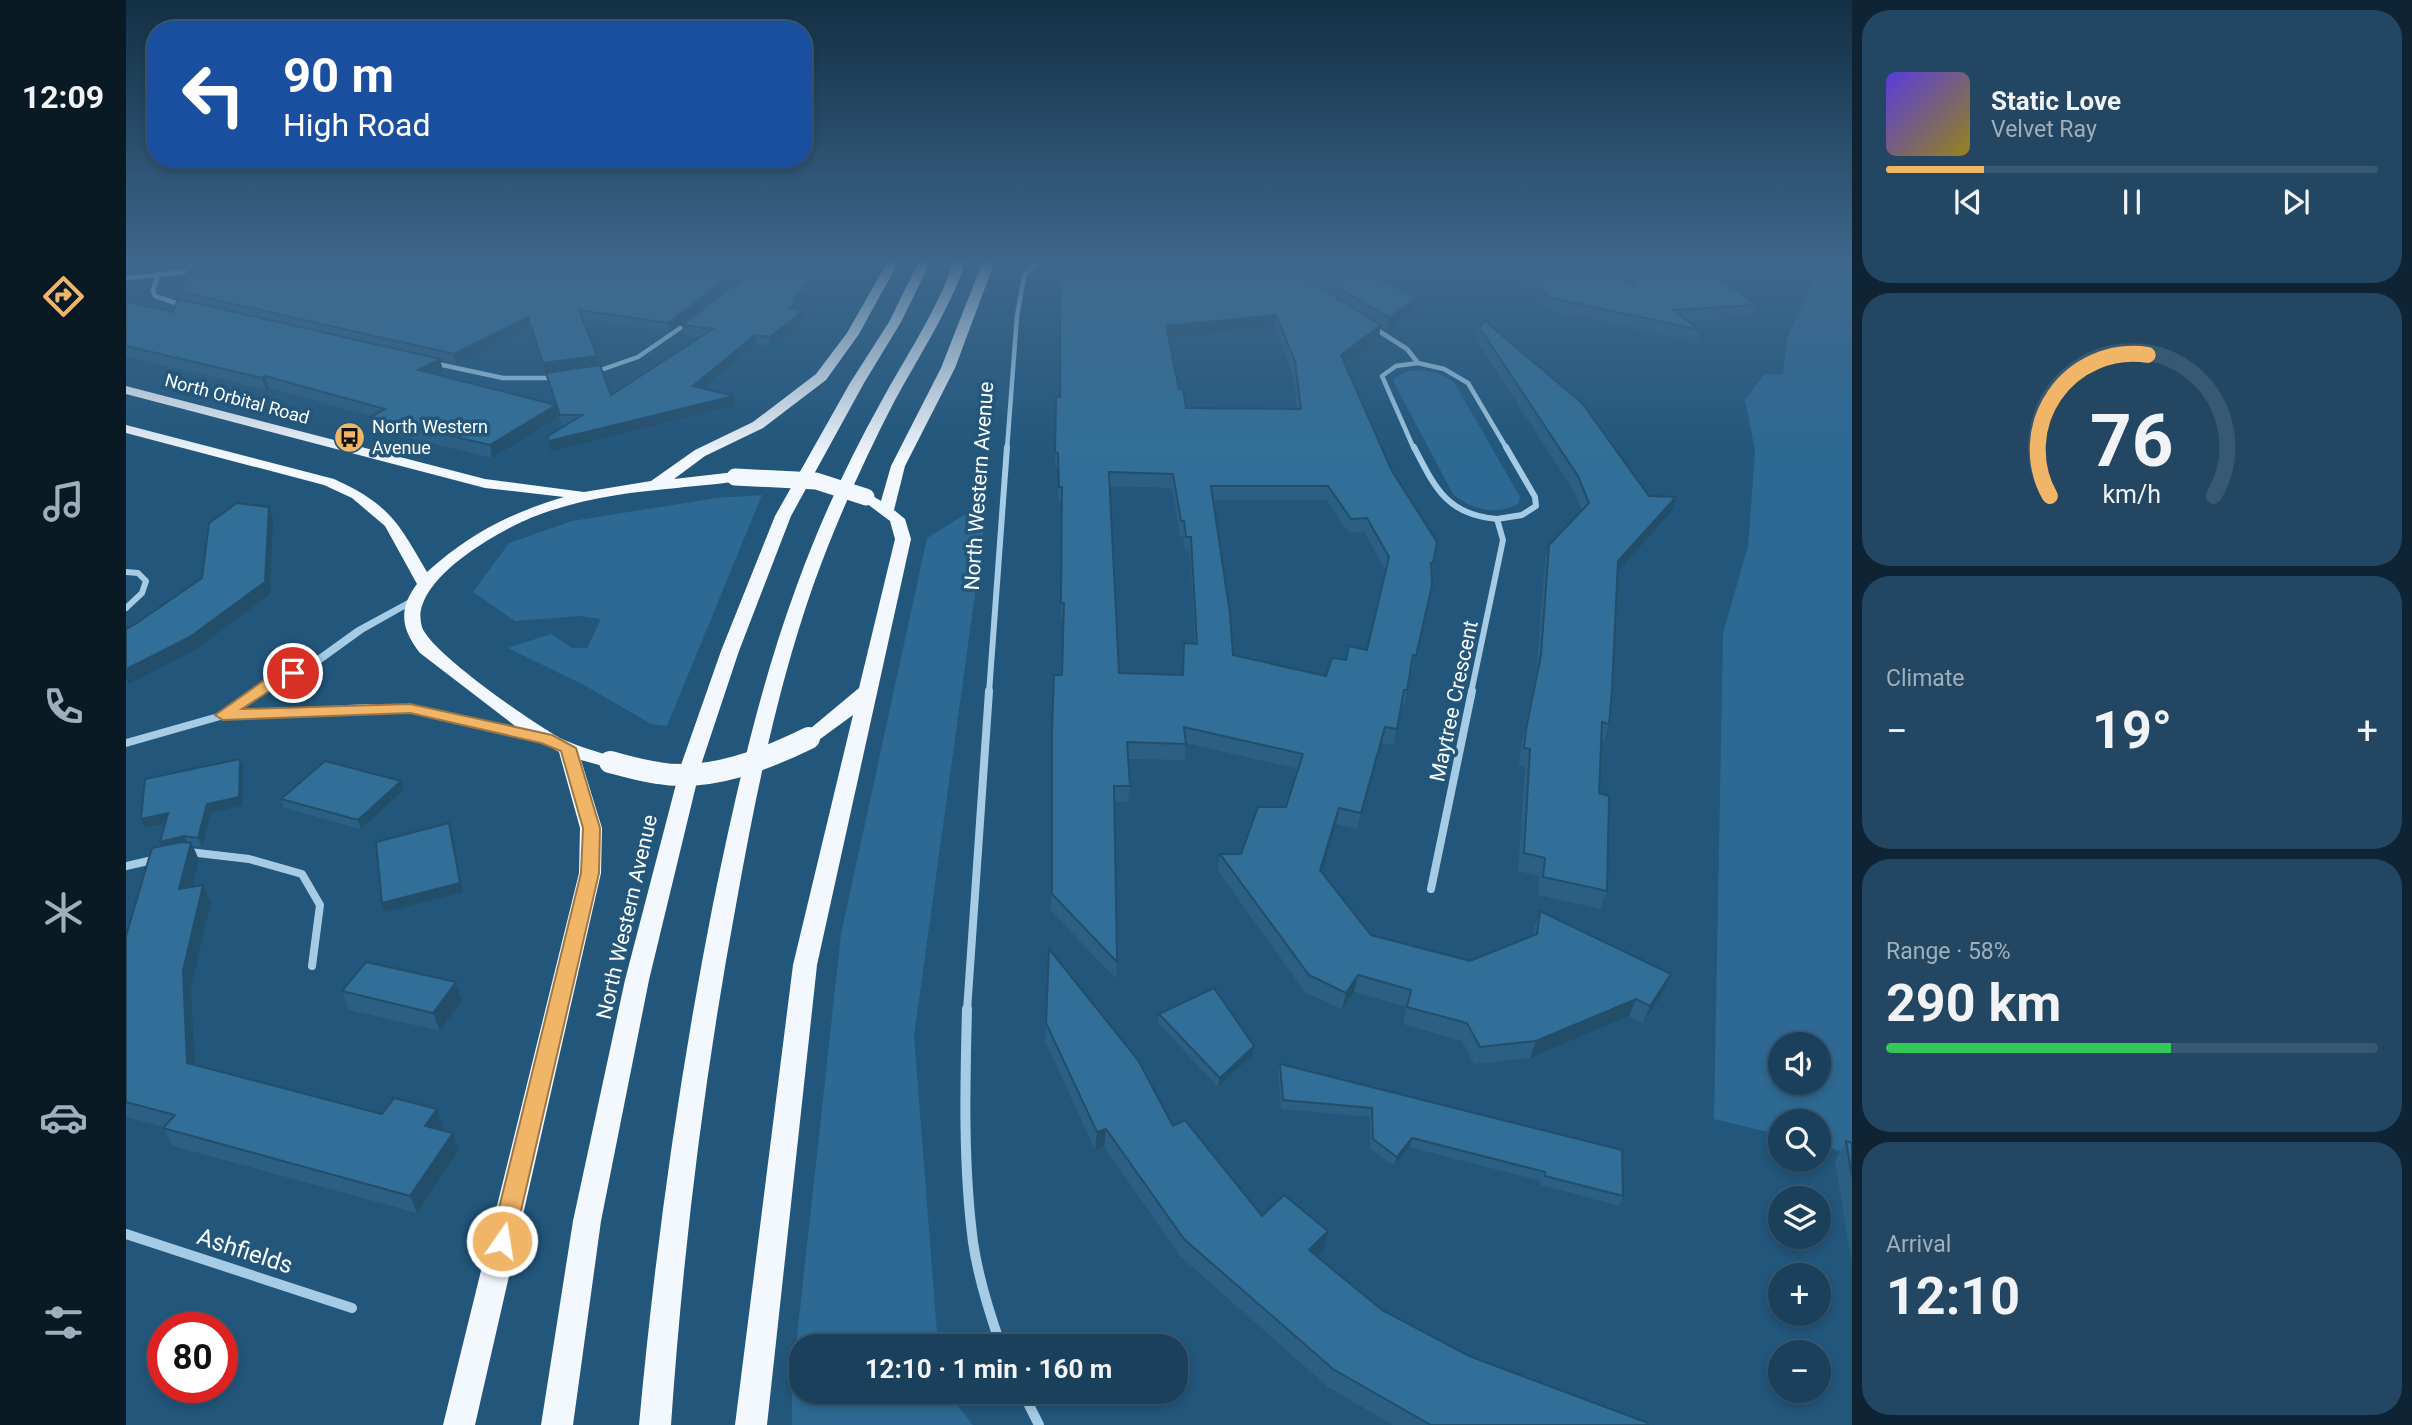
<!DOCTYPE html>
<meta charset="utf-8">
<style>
:root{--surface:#1a405c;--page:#234762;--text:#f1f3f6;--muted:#9fafbb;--line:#385972;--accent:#f1b568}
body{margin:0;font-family:Roboto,sans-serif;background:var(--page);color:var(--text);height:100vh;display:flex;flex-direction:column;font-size:26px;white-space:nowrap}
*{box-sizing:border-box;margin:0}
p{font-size:23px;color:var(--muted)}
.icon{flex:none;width:38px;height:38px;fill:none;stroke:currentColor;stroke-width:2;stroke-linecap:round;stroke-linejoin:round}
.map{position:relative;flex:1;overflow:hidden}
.drawer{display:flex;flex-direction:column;gap:10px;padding:10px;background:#0e2333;width:560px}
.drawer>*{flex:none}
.top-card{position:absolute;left:21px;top:21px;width:665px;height:147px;border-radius:28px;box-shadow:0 4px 10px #0003,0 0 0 2px var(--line);background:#1a4fa0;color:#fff;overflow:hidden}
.buttons{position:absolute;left:1642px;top:1032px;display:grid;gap:14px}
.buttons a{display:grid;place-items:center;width:63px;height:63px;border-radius:50%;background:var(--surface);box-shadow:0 4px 10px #0003,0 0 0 2px var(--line);font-size:35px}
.speed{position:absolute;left:21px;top:1312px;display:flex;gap:14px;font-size:35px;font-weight:700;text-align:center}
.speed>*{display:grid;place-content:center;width:91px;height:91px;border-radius:50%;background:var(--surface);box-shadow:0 4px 10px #0003,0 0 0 2px var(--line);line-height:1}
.speed .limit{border:10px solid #d22;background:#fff;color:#111}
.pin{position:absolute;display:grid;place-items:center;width:60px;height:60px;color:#fff;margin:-30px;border:4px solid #fff;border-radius:50%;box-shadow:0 2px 7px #0007}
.me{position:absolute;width:77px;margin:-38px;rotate:13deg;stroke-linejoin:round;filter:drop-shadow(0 0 5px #0008)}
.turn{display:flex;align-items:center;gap:24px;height:147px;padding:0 21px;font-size:32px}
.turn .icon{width:91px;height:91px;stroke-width:2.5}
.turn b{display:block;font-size:49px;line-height:60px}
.big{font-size:52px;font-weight:700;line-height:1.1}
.drawer .widget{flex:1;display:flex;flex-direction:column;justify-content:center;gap:10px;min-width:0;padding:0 24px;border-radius:28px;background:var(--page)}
.drawer .dial{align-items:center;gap:0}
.dial svg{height:182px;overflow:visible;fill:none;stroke:var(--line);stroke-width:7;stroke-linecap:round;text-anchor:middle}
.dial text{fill:var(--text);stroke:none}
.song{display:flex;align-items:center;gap:21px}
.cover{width:84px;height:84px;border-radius:10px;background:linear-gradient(135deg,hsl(250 70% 55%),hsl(50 70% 35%))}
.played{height:7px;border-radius:4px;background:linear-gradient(90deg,var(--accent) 20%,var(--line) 20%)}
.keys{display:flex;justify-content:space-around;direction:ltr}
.heat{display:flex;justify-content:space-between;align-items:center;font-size:38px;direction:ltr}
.charge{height:10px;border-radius:5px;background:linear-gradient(90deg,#34c759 58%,var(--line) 0)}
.trip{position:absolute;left:663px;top:1334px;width:399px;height:70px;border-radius:28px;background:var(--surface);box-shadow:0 4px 10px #0003,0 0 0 2px var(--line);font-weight:700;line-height:70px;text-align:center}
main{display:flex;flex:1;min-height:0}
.dock{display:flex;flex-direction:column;width:126px;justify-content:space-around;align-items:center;background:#0a1a25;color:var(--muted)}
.dock .icon{width:49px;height:49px}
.dock .active{color:var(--accent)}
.dock b{font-size:32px;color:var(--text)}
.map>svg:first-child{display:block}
.green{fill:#2d6993;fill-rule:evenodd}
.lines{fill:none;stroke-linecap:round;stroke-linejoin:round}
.minor-far3{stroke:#a5cbe5;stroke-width:4.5}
.minor-far2{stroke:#a5cbe5;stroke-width:6}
.minor-far1{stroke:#a5cbe5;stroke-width:8}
.minor{stroke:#a5cbe5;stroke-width:10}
.tertiary{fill:#a5cbe5;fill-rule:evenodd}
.trunk{fill:#f2f8fe;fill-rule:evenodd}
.trunk-bridge-far1{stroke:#f2f8fe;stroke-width:17}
.trunk-bridge{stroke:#f2f8fe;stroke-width:22}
.wall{fill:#2b5f83;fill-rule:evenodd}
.shaded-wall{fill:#234e6a}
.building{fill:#326f98;stroke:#234e6a;stroke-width:2;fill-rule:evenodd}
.route{fill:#f1b568;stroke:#9d7644;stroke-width:2}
.labels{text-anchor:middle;stroke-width:7;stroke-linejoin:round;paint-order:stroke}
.far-street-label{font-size:18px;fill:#fff;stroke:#22567b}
.far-poi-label{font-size:18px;fill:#fff;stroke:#22567b;text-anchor:start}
.street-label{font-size:21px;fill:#fff;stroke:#22567b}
.near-street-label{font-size:24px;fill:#fff;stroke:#22567b}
</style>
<main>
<nav class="dock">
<b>12:09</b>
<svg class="icon active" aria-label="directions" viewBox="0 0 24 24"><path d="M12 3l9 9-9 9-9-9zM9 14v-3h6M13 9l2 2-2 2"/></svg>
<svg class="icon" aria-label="music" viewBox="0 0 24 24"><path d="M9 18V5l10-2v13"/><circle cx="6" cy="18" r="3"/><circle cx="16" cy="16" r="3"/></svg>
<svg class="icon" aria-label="phone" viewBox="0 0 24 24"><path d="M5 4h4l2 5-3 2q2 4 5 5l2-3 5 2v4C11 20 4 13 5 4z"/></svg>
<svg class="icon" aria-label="climate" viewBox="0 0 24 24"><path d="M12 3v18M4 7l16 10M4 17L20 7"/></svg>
<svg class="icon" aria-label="car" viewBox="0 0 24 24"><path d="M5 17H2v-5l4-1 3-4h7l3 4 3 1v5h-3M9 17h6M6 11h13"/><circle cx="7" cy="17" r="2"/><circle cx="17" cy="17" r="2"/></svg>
<svg class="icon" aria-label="filters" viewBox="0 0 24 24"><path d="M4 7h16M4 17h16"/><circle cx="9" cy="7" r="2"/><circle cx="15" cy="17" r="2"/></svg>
</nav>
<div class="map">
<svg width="1726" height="1425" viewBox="0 0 1726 1425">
<rect width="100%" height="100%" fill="#22567b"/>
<g class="green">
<path d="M1681,261H1726V1154L1692,1145V1122H1654V1135L1588,1119L1597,633L1622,546L1629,451L1619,399L1638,375L1657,374L1661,338L1684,288ZM1654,1045H1692V1083H1654Z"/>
<path d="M1294,370L1312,373L1328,382L1394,497L1393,503C1373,516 1344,510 1327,494L1268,383V378L1282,371Z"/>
<path d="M636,495L541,726L525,724L460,686L382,648L425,634L446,648H461L475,619L454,616L389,621L347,592L383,543L446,521L590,498Z"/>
<path d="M862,500L788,1036L812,1346H676V1391H820L847,1425H666V1383L715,934L801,538Z"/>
</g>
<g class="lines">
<g class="minor-far3">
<path d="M32,275L27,291L29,296L56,305"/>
<path d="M0,278L69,271"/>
<path d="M1245,326L1281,349L1292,363L1318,369L1342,383L1381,449"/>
<path d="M307,363L377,378H430"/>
<path d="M469,372L512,357L563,322"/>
<path d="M881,449L891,316L898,276L913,261"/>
<path d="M1288,449L1256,376L1270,366L1292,363"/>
</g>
<g class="minor-far2">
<path d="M1288,447C1309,488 1321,515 1371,519"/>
<path d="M0,572L12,573L20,581L16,593L0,608"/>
<path d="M863,693L881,447"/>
<path d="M1345,693L1377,540L1371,519L1396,515L1410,506L1409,497L1380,447"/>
</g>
<g class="minor-far1">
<path d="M63,852L123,859L176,874L194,905L186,966"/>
<path d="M0,866L31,859"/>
<path d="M1305,889L1346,691"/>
<path d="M841,1011L863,691"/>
</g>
<g class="minor">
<path d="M841,1009C839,1086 837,1165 847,1242C852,1277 863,1312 875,1346"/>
<path d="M0,1234L226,1308"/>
<path d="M896,1391L913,1425"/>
</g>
<path class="tertiary" d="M289,596L293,597L294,599L293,601L238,632L195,663L146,687L110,711L240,704L284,705L424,736L426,739L424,742L420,743L284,713L240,712L98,719L0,747V739L92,713L138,681L187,659L230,628Z"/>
<g class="trunk">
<path d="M762,261H773L733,334L700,380L637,428L579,456L548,479L609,472L614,474L617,477L614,480C594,485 572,485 551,488C505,492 459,498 415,514C380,526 281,580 296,627C304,652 409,725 436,739C453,747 473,752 491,758L494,762L491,766L484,768L455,760L476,828L475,873L349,1425H317L453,873L454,828L433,752L393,729L294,653C275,629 272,609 291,584L259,526L226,498L198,485L0,433V425L208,479C263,504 272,522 301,572C345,533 382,514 438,497L359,488L0,394V386L359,479L458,492L525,481L569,450L627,422L690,374L721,333Z"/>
<path d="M793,261H805L775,322L738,383L665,516L613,651L575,765L523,980L475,1221L447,1425H415L447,1221L499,980L555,765L595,651L649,516L724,383L763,322Z"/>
<path d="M828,261H840C823,311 793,356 768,402C737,462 710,522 687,586C651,689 629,798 610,905C578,1077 557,1251 545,1425H513C529,1250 553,1077 587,904C609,797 633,688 671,585C694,522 722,461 755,402C780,356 811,311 828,261Z"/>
<path d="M857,261H869L829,368L779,466L768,510L779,519L785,539L691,965L641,1425H609L667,965L727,715L690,742H676L673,738L733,688L769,539L764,521L732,497L740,492L755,501L765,466L815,368Z"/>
</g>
<path class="trunk-bridge-far1" d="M609,477L690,481L740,497"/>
<path class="trunk-bridge" d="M484,762C500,766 516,771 532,773C583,782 638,760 683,738"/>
</g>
<g class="wall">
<path d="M636,261L543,332L457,320L472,365L485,395L576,337L557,334L556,325L682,293V296L671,305V309L679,319L645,346L630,344L577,389L609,406L425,452L421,437L440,425H436L432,413L433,417L366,458L248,429L245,416L143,388L140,390L0,356V301L47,312L58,300L55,292ZM404,326L419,373H420L429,404L309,374L317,371L314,360L330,364Z"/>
<path d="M936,261H1580L1607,274L1603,285L1631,305L1627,317L1562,321L1574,330L1571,342L1422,310L1365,266L1276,279L1238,270L1237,272L1291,297L1288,309L1261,331L1254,327L1253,337L1219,363L1266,471L1311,542L1306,571V585L1286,671H1285L1278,706L1275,705L1268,745L1256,743L1231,829L1210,824L1195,872L1245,935L1344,961L1407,936L1408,928L1414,911L1538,991L1517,1023L1503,1016L1404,1058L1348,1064L1336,1041L1277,1024L1280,1007L1228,992L1216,1010L1179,992L1092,871L1094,854H1115L1160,807L1172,769L1060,743L1059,760L1002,759L1004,786L1002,802H988L991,962L990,979L925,911L926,732L936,675L937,618H935V501H932V466H929L930,397H934ZM1148,327L1167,374L1171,409L1060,408L1053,389L1043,338ZM983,486L1046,488L1054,536H1057L1059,551L1064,552L1069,644L1058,643L1056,675L993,673ZM1087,500H1200L1223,533L1238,532L1260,571L1241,650L1220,660L1200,676L1107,655Z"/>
<path d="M1353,327L1523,496L1545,512L1491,572L1483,724L1478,741L1475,740L1473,793L1481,891L1474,909L1412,895L1413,876L1392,871L1399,767L1393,765L1395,746L1410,672L1419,560L1423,545L1456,511L1448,491L1350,340Z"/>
<path d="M114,759L118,767L116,806L85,813L76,847L67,846L73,860L66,887L77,885L85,902L65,988L69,1065L256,1114L311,1109L317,1127L315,1130L327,1133L333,1150L291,1213L47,1146L37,1128L38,1127L0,1117V936L36,846L39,823L19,828L15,819Z"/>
<path d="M275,781L278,790L235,829L158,808L155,799Z"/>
<path d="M923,949L1047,1126L1136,1216L1198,1250L1191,1256L1256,1310L1343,1356L1522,1425H1267L1202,1387L1055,1257L978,1147L969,1150L919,1041Z"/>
<path d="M330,982L336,1001L314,1031L223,1010L216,991Z"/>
<path d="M1033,1014L1128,1046L1127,1055L1092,1087L1032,1023Z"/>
<path d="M1154,1064L1497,1196L1493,1206L1415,1185V1181L1283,1147L1268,1166L1244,1148V1117L1155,1109L1152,1073Z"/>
<path d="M1720,1141L1726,1143V1266L1709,1160Z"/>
</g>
<g class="shaded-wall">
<path d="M624,261H636L543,332L542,323Z"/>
<path d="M710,261H721L682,293V296L671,305V310L663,308L668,298L678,287Z"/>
<path d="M1325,261H1367L1365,266L1276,279L1278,267Z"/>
<path d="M1291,297L1288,309L1261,331L1263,318Z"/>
<path d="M678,310L679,319L645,346L644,337Z"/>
<path d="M1150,315L1148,327L1039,338L1040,326Z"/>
<path d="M402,317L404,326L330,364L328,354Z"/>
<path d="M1255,325L1253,337L1213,367L1215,355Z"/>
<path d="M629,335L630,344L568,396L567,386Z"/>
<path d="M471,356L472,366L419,373L417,363Z"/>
<path d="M314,359L317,371L295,382L292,370Z"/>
<path d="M139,376L143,388L140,390L136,378Z"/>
<path d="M608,396L609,406L425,452L423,441Z"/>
<path d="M430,405L433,417L366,458L364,445Z"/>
<path d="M1550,497L1545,512L1487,577L1492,561Z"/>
<path d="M143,507L147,519L144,594L69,650L3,684L0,677V669Z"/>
<path d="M1259,727L1256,743L1231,829L1235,813Z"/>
<path d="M114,759L118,767L116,806L85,813L76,847L72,838L81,804Z"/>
<path d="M275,781L278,790L235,829L232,820Z"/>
<path d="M1213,808L1210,824L1191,887L1194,870Z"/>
<path d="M42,813L46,822L19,828L15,819Z"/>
<path d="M323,823L326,833L337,892L259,912L256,903Z"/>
<path d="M58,836L62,846L38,851L34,842Z"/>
<path d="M65,843L73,860L61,906L53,889Z"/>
<path d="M77,885L85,902L65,988L70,1080L61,1063L57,971Z"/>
<path d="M1545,974L1538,991L1517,1023L1524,1006Z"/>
<path d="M1232,975L1228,992L1216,1010L1220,993Z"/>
<path d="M330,982L336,1001L314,1031L307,1013Z"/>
<path d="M1510,999L1503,1016L1404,1058L1410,1041Z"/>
<path d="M1128,1046L1127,1055L1092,1087L1094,1078Z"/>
<path d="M311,1109L317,1127L306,1143L299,1126Z"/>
<path d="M980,1129L978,1147L969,1150L971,1132Z"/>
<path d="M327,1133L333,1150L291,1213L284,1196Z"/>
<path d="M1286,1138L1283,1147L1268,1166L1271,1157Z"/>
<path d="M1202,1231L1198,1250L1179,1268L1183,1250Z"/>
</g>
<g class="building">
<path d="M115,261H624L542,323L453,310L471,356L417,363L402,317L328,354L55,292L63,267Z"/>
<path d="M640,261H710L678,287H681L668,298L671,301L663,308L678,310L644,337L629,335L567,386L608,396L423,441L421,437L456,415H434L420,373L474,365L485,395L587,329L556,325Z"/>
<path d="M936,261H1151L1255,325L1215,355L1266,471L1311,542L1307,563H1305L1306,585L1290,656L1287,655L1281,690H1278L1271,729L1259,727L1235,813L1213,808L1194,870L1245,935L1344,961L1411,934L1414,911L1545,974L1524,1006L1510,999L1410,1041L1354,1047L1341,1023L1281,1007L1285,990L1232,975L1220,993L1183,975L1094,854H1115L1132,807H1160L1177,754L1058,727L1060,744L1001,742L1004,786H988L991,962L926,894V732L928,675H936L938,603H935L936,487H933L932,453L929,452L930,397H934V274L949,263ZM1150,315L1169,361L1175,409L1060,408L1057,389H1053L1040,326ZM983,472L1047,474L1055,521H1058L1060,537H1065L1071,644L1058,643L1057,675L993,673ZM1085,486H1202L1225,519L1241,518L1263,557L1241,650L1223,646L1220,660L1206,658L1200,676L1107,655L1104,614Z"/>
<path d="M1169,261H1239L1236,272L1291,297L1263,318Z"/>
<path d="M1249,261H1325L1278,267Z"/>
<path d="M1375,261H1475L1503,285H1509L1510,278L1489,261H1580L1607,274H1587L1631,305L1547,310L1574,330L1425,298Z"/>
<path d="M52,299L314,359L292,370L430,405L364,445L244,417L259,409L139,376L136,378L0,346V301L47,312Z"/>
<path d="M1359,321L1456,403L1523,496L1550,497L1492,561L1486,689L1483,724L1476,722L1473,793L1483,796L1481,891L1417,877L1419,858L1398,853L1404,749L1398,748L1400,729L1415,655L1423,545L1463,503L1452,476L1353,327Z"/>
<path d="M111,503L143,507L139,582L64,637L0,669V629L11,623L76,578L83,523Z"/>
<path d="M114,759L113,797L81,804L72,838L58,836L34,842L42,813L15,819L19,779Z"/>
<path d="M199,761L275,781L232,820L155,799Z"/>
<path d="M323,823L334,883L256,903L250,842Z"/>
<path d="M56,842L65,843L53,889L77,885L57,971L61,1063L256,1114L268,1098L311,1109L299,1126L327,1133L284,1196L37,1128L49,1115L0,1102V936L26,848Z"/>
<path d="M923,949L1012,1060L1047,1126L1059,1120L1136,1216L1158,1195L1202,1231L1183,1250L1256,1310L1343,1356L1522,1423V1425H1305L1207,1369L1058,1239L980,1129L971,1132L920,1023Z"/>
<path d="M240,962L330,982L307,1013L216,991Z"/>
<path d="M1088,988L1128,1046L1094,1078L1033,1014Z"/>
<path d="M1154,1064L1496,1150L1497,1196L1419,1176V1172L1286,1138L1271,1157L1247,1139L1246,1108L1157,1100Z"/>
<path d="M1720,1141L1726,1143V1177Z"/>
</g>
<linearGradient id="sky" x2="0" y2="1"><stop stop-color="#132f44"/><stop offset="0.57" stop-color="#3e688d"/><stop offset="1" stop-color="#3e688d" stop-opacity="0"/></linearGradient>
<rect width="1726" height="460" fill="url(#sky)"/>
<path class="route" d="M167,668L174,673L172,676L148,688L116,709L284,704L426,735L450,748L474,828L473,873L388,1241L385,1249L376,1252L368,1249L365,1241L455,873L457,828L435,751L415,743L284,713L97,720L89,715L137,681Z"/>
<defs>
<symbol id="bus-disc" viewBox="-11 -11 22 22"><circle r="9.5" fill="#f1b568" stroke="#22567b"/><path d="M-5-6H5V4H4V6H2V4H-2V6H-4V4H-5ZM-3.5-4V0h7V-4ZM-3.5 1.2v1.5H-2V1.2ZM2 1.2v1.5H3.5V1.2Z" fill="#111"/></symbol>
</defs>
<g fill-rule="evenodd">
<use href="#bus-disc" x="206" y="420" width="35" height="35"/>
</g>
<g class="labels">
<g class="far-street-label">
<text transform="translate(111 399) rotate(15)" y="6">North Orbital Road</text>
</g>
<g class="far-poi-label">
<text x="246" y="433">North Western<tspan x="246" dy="21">Avenue</tspan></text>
</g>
<g class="street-label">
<text transform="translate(853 486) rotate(-86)" y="7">North Western Avenue</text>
<text transform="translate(1328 701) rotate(-78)" y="7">Maytree Crescent</text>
<text transform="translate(501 917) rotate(-77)" y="7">North Western Avenue</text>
</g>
<g class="near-street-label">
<text transform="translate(119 1251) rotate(18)" y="8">Ashfields</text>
</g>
</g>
</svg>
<div class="buttons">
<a><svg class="icon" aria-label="sound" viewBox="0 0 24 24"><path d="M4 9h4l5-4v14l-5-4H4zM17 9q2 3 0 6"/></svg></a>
<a><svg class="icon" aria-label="search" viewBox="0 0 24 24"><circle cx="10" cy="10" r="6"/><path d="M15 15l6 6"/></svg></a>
<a><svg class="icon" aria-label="layers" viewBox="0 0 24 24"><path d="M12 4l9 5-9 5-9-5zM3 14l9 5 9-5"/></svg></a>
<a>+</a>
<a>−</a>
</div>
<div class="speed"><div class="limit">80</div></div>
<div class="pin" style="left:167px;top:673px;background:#d93025"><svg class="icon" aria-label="arrive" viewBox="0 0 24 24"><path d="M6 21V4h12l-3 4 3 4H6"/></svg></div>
<svg class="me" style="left:376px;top:1241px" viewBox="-20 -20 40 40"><circle r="17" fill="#f1b568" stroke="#fff" stroke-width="3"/><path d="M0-11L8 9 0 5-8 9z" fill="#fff"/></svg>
<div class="trip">12:10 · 1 min · 160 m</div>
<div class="top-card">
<div class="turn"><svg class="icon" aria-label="left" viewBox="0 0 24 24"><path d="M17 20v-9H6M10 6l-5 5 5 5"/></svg><div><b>90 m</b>High Road</div></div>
</div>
</div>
<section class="drawer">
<div class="widget">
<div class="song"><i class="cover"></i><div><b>Static Love</b><p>Velvet Ray</p></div></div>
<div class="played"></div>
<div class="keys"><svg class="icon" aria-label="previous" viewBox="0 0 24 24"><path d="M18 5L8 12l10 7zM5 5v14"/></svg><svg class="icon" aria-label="pause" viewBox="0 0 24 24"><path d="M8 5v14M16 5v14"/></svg><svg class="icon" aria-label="next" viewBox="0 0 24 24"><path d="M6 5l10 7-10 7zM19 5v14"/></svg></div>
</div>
<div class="widget dial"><svg viewBox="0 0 100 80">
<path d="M14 69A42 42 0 1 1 86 69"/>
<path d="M14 69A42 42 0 0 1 57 7" stroke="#f1b568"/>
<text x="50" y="56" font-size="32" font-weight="700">76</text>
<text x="50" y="72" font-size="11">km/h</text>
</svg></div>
<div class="widget"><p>Climate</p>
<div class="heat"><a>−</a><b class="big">19°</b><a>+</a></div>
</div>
<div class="widget"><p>Range · 58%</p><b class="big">290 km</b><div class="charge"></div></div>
<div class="widget"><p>Arrival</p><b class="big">12:10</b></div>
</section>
</main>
